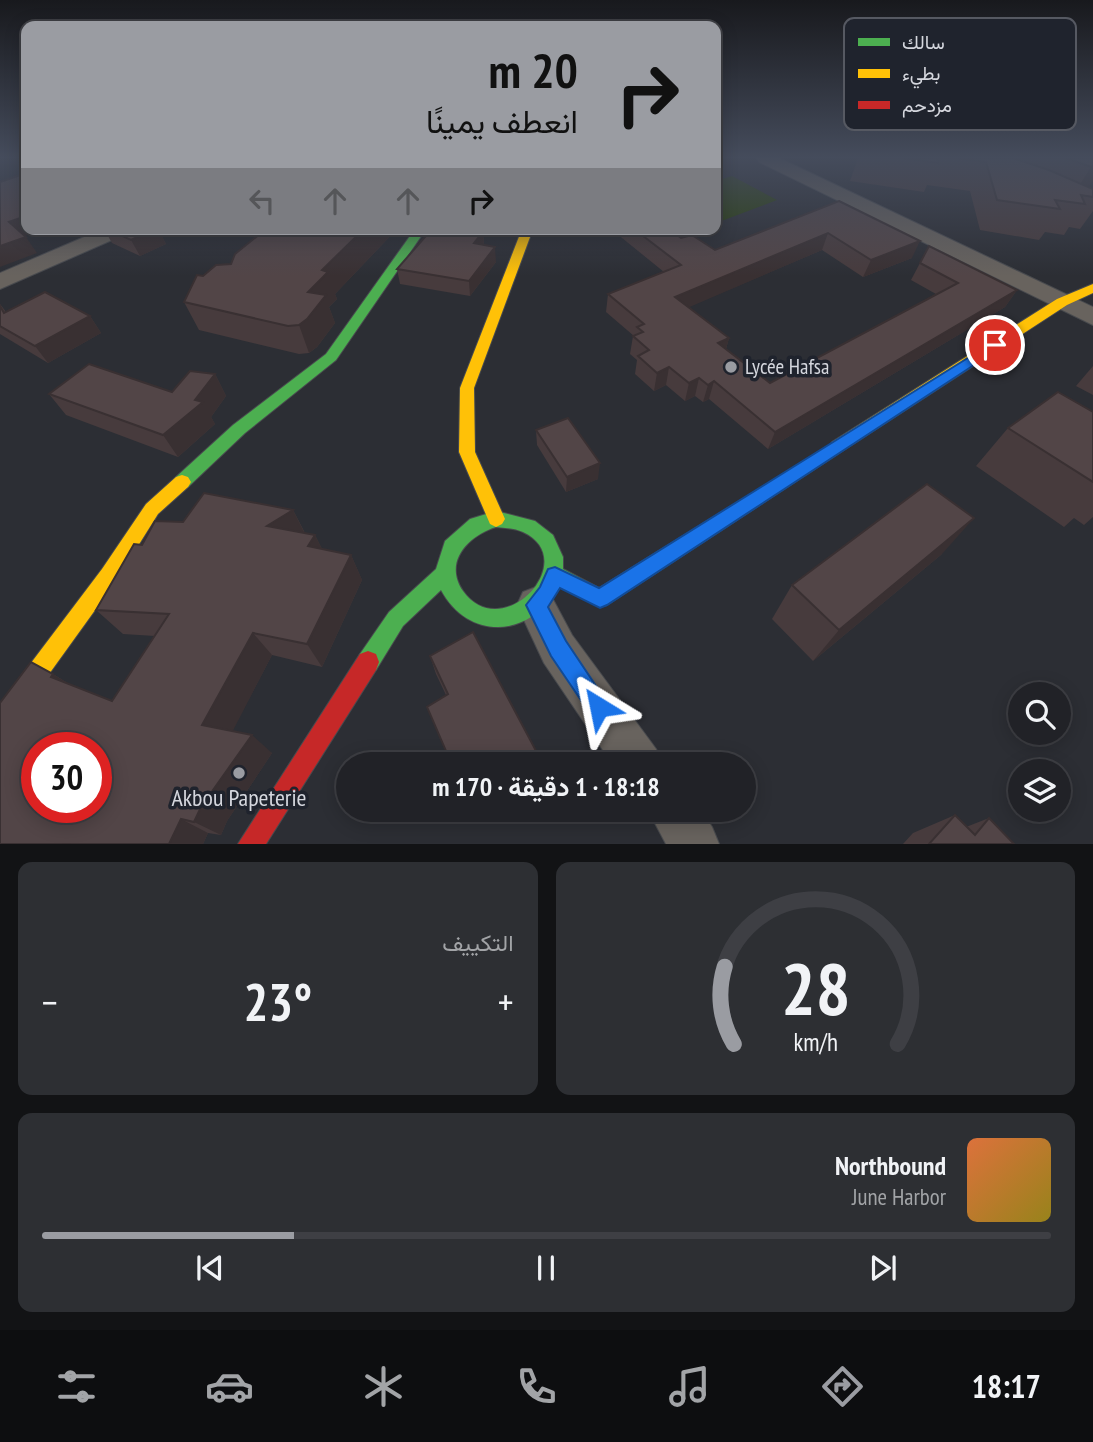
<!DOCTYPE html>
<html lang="ar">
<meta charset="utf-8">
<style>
:root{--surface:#212227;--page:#2d2f33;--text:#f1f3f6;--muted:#a2a4a7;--line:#3e3f44;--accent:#9a9ca2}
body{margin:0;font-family:"PT Sans Narrow",Vazirmatn,sans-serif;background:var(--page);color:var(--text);direction:rtl;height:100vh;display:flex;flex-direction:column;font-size:26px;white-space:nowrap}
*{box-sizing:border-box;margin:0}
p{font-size:23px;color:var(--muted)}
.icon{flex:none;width:38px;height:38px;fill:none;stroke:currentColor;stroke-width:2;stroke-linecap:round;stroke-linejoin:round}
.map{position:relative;height:844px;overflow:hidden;direction:ltr}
.panel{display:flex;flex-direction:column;gap:18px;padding:18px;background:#121315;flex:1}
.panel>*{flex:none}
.top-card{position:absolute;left:21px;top:21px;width:700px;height:214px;border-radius:14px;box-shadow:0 4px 18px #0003,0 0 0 2px var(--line);direction:rtl;background:#9a9ca2;color:#111;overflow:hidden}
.buttons{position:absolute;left:1008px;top:682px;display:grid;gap:14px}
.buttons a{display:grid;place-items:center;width:63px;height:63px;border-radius:50%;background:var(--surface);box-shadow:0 4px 18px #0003,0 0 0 2px var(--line);font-size:35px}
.speed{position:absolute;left:21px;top:732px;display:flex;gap:14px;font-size:35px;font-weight:700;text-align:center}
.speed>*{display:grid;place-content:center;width:91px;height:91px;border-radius:50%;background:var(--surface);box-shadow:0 4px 18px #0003,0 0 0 2px var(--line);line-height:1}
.speed .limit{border:10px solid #d22;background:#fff;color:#111}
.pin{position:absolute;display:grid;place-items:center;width:60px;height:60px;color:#fff;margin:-30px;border:4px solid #fff;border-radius:50%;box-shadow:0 2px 7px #0007}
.me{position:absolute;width:77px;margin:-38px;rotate:325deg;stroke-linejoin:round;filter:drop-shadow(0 0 5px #0008)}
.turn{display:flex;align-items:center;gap:24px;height:147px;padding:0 28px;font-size:32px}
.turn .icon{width:91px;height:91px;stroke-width:2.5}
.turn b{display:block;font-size:49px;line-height:60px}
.lanes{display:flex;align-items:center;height:66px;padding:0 28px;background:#0003;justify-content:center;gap:35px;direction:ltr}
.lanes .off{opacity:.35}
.big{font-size:52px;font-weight:700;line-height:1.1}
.panel .widget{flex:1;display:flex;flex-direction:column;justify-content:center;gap:10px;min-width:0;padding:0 24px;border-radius:14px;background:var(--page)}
.panel .dial{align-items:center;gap:0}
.dial svg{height:182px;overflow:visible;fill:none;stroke:var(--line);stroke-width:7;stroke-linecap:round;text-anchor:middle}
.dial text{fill:var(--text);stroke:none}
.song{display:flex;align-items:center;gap:21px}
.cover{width:84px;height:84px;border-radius:10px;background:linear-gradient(135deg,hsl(20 70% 55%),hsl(50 70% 35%))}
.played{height:7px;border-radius:4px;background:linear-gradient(90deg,var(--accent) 25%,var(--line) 25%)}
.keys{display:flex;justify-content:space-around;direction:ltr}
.heat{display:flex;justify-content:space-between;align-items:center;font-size:38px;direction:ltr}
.panel .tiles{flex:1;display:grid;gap:18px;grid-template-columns:1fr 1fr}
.widget:last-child{grid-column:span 2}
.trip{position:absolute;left:336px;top:752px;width:420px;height:70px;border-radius:35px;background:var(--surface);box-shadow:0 4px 18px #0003,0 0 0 2px var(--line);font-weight:700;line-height:70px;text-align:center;direction:rtl}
.dock{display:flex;height:112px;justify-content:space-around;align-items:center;background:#0d0e10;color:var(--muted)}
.dock .icon{width:49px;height:49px}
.dock .on{color:var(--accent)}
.dock b{font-size:32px;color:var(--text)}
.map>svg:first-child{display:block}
.green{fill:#294009}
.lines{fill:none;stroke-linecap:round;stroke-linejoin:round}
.street-casing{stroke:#484a4e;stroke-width:2}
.fast-casing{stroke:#484a4e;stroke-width:2}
.slow-casing{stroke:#484a4e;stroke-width:2}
.jam-casing{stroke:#484a4e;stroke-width:2}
.street{fill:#68635e;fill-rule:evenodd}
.fast{fill:#4caf50;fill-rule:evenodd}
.slow{fill:#ffc107;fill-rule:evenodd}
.jam{fill:#c62828;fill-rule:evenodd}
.wall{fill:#473b3d}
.shaded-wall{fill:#393032}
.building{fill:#524547;stroke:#393032;stroke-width:2;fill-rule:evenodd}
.route{fill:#1a73e8;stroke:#114b97;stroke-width:2}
.poi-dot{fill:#9a9ca2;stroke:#1f232d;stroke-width:2.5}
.labels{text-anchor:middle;stroke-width:7;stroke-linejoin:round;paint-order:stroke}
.poi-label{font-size:21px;fill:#d5d7de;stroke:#1f232d;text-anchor:start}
.near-poi-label{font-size:24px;fill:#d5d7de;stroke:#1f232d}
.key{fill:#1f232d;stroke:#565962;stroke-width:2}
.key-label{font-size:19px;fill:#d5d7de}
</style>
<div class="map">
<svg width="1093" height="844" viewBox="0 0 1093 844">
<rect width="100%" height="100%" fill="#2c2e34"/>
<path class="green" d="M732,176L777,200L716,223V181Z"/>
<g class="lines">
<defs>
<g id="street">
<path d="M756,158H779L1093,307V325L759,162Z"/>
<path d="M103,229H131L128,233L0,289V273Z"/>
<path d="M536,587L549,592L572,635L656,749L663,765H613L544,663L517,605L523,592Z"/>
<path d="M648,810H701L712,827L719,844H666Z"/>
</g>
<g id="fast">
<path d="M415,229H426L336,360L245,433L188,487L182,489L176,487L173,482L176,477L233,425L326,354Z"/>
<path d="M838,440L844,442L846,446L844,450L607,605L600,607L558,586C532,638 469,642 441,590L403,626L376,670L368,673L360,670L357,662L360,654L389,612L436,569L445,541L470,519L496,511L535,521L553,535L563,557V569L599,588ZM496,527C505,528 515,528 523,532C583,560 502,646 463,591C443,562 468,536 496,527Z"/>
</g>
<g id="slow">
<path d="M522,229H533L474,388L475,452L505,519L502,524L496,527L490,524L459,452L460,388Z"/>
<path d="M1093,284V293L1067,305L844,450H832L830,446L832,442L1057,299Z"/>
<path d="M182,475L188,477L191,482L188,487L158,514L116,581L8,731L0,734V704L102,569L146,504L176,477Z"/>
</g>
<path id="jam" d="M368,651L376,654L379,662L376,670L266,844H238L360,654Z"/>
</defs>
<use href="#street" class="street-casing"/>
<use href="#fast" class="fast-casing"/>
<use href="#slow" class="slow-casing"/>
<use href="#jam" class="jam-casing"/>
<use href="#street" class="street"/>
<use href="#fast" class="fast"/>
<use href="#slow" class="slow"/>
<use href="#jam" class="jam"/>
</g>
<g class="wall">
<path d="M858,158H1093L1089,187L1093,189V211L1080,229L1069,227L1064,235L1045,232L1039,240L980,230L970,191L927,185L924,192L850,181Z"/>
<path d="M839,201L912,258L863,277L822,250L688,307L729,338L726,349L770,383L936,294L911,280L929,246L1017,290L1005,307L768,449L709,399L703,402L695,396L685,401L666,385L654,391L635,374L637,360L630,354L633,336H634L606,312L608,294L664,272L611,229H669L681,238L715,250Z"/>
<path d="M104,229H158L166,244L140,256L112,243Z"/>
<path d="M266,229H397L335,294L337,299L329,307L335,323L317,347L309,353L299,354L199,330L184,302L203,276L231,264Z"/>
<path d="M483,232L484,245L496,262L470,296L400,284L397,269Z"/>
<path d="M0,304L6,312L90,316L101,333L48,363L0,334Z"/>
<path d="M1093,366V395L1076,386Z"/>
<path d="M215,374L226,396L211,417L215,424L178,457L66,415L49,394L172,392Z"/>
<path d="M1093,412V517L1084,525L1074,518L1064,527L976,466L1008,428Z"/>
<path d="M536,430L598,479L566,492L537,445Z"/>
<path d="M293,510L305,533L315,535L322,549L351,555L362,580L322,667L272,655L232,731L272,753L227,821L221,835L208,833L203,844H0L53,674L69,684L112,701L155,636L123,634L96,610L142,545L183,522Z"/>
<path d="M942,554L813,661L772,619L792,585Z"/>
<path d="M430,656L543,764L446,695L436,674Z"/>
<path d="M955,815L966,827L989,818L1014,844H903L913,833Z"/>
</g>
<g class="shaded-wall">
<path d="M1093,166V181L1088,188L1072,197L1091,167Z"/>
<path d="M26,216V229H43L20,238L9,222Z"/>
<path d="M154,229H158L166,244L140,256L131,240Z"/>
<path d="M364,229H397L335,294L337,299L329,307L335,323L317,347L309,353L299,325L308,292L322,270Z"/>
<path d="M483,232L484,247L474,243Z"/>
<path d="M828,233L822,250L671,315L675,297Z"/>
<path d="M26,237L37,253L0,267V246Z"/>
<path d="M920,241L912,258L863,277L871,260Z"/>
<path d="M495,247L496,262L470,296L469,281Z"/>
<path d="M1017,290L1005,307L768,449L775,432Z"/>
<path d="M90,316L101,333L48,363L35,346Z"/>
<path d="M729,338L724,356L718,343Z"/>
<path d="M669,367L666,385L654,391L657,373Z"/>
<path d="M215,374L226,396L211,417L215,424L178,457L163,435L195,400Z"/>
<path d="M699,378L695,396L685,401L689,383Z"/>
<path d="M714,381L709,399L703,402L708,385Z"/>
<path d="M600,463L598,479L566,492L567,477Z"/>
<path d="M293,510L306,536L267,526Z"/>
<path d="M974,518L942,554L813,661L839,630Z"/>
<path d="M315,535L328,561L308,546Z"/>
<path d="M351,555L362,580L322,667L307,644Z"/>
<path d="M253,633L272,655L226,744L202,725Z"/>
<path d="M53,674L86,695L51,677Z"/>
<path d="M252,735L272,753L227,821L221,835L194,822L201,807Z"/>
<path d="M472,810H493L476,821Z"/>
<path d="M181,819L208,833L203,844H169Z"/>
</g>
<g class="building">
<path d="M904,158H937L938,163Z"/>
<path d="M957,158H1013L1049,170L1093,189V197L1081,195L1085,204L1055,200L1060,209L997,200L986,162Z"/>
<path d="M1066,158H1093V166L1091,167Z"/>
<path d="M26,173V216L9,222L26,237L0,246V182Z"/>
<path d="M839,201L920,241L871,260L828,233L675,297L729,338L718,343L770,383L958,283L920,263L929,246L1017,290L775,432L714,381L708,385L699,378L689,383L669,367L657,373L638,356L649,350L633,336L643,332L637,327L644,324L608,294L681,265L634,229H669L681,238L692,235L715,250Z"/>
<path d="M107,229H154L131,240Z"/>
<path d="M266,229H364L322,270L328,272L308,292L326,295L307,319L299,325L288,326L184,302L197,275L203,276L216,265L231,264L235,254Z"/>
<path d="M432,229H468L483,232L474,243L495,247L469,281L397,269Z"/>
<path d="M45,292L90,316L35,346L0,326V306L4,313Z"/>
<path d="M89,364L172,392L190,371L215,374L195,400L203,402L163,435L49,394Z"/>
<path d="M1058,392L1093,412V482L1008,428Z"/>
<path d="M568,418L600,463L567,477L536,430Z"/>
<path d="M927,484L974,518L839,630L792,585Z"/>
<path d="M204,493L293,510L267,526L315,535L308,546L351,555L307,644L253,633L202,725L252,735L201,807L194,822L181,819L169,844H0V703L31,662L53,674L51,677L112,701L169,614L96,610L134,544L142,545L155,521L183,522ZM37,747H96V807H37Z"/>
<path d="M473,632L543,764L541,765H452L427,707L448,694L430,656Z"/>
<path d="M955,815L975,835L989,818L1014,844H929Z"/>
</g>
<linearGradient id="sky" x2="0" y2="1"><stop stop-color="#18191d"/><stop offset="0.57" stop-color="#454c5c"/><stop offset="1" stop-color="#454c5c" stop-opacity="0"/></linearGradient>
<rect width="1093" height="276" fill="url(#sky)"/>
<path class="route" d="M995,341L1000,342V348L607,605L600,608L560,588L548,607L566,641L610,707L607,715L599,718L591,715L551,656L526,605L540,587L548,569L555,567L599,588Z"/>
<g class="poi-dot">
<circle cx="731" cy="367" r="7"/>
<circle cx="239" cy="773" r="7"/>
</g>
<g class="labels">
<g class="poi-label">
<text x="745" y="374">Lycée Hafsa</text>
</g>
<g class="near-poi-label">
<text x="239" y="806">Akbou Papeterie</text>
</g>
</g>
<rect x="844" y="18" width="232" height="112" rx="10" class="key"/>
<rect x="858" y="38" width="32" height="8" fill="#4caf50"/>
<rect x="858" y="69" width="32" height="9" fill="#ffc107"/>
<rect x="858" y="101" width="32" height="8" fill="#c62828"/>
<g class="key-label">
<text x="902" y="49">سالك</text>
<text x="902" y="80">بطيء</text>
<text x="902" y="112">مزدحم</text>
</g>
</svg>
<div class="buttons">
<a><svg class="icon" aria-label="search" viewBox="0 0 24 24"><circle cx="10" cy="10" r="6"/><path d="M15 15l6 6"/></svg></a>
<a><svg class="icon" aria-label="layers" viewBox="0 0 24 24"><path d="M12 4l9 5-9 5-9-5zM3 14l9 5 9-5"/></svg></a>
</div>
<div class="speed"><div class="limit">30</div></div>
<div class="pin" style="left:995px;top:345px;background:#d93025"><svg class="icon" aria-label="arrive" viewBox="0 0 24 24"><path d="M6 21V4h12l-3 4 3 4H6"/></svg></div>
<svg class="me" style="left:599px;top:707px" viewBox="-20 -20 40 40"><path d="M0-17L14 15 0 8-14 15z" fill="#1a73e8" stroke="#fff" stroke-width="4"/></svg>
<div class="trip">18:18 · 1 دقيقة · 170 m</div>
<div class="top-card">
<div class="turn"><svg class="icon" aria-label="right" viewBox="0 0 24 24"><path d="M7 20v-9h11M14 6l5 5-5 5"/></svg><div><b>20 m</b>انعطف يمينًا</div></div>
<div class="lanes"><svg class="icon off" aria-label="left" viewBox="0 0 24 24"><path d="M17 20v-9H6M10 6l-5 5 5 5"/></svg><svg class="icon off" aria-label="ahead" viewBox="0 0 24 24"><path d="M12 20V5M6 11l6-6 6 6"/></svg><svg class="icon off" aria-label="ahead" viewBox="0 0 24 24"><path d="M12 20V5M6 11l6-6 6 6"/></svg><svg class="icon" aria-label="right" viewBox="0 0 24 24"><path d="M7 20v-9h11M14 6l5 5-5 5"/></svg></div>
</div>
</div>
<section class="panel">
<div class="tiles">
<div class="widget dial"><svg viewBox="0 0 100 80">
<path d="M14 69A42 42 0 1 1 86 69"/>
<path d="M14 69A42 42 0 0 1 10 35" stroke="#9a9ca2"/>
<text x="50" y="56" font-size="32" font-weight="700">28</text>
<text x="50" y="72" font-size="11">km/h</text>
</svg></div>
<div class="widget"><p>التكييف</p>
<div class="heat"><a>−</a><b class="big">23°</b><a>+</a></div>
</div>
<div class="widget">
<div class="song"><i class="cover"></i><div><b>Northbound</b><p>June Harbor</p></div></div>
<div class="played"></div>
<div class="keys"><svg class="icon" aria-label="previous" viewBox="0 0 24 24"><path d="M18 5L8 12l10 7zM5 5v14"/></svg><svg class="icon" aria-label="pause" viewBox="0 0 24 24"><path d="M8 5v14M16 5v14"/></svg><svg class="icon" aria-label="next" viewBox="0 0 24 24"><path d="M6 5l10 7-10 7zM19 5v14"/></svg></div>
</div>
</div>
</section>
<nav class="dock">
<b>18:17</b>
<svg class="icon on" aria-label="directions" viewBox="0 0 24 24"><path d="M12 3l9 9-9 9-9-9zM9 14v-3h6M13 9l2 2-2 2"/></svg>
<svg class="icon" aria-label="music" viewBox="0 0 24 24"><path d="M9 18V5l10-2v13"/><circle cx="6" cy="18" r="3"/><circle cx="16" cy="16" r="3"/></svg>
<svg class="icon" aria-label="phone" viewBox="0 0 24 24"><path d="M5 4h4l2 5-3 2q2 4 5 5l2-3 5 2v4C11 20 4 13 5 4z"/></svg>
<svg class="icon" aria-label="climate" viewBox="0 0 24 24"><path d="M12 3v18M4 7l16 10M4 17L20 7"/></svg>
<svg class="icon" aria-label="car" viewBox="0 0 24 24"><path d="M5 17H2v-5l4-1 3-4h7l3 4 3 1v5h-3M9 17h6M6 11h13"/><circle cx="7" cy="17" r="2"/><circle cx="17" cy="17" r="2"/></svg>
<svg class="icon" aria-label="filters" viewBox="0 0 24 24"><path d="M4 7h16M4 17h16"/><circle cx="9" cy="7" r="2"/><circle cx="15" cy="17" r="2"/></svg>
</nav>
